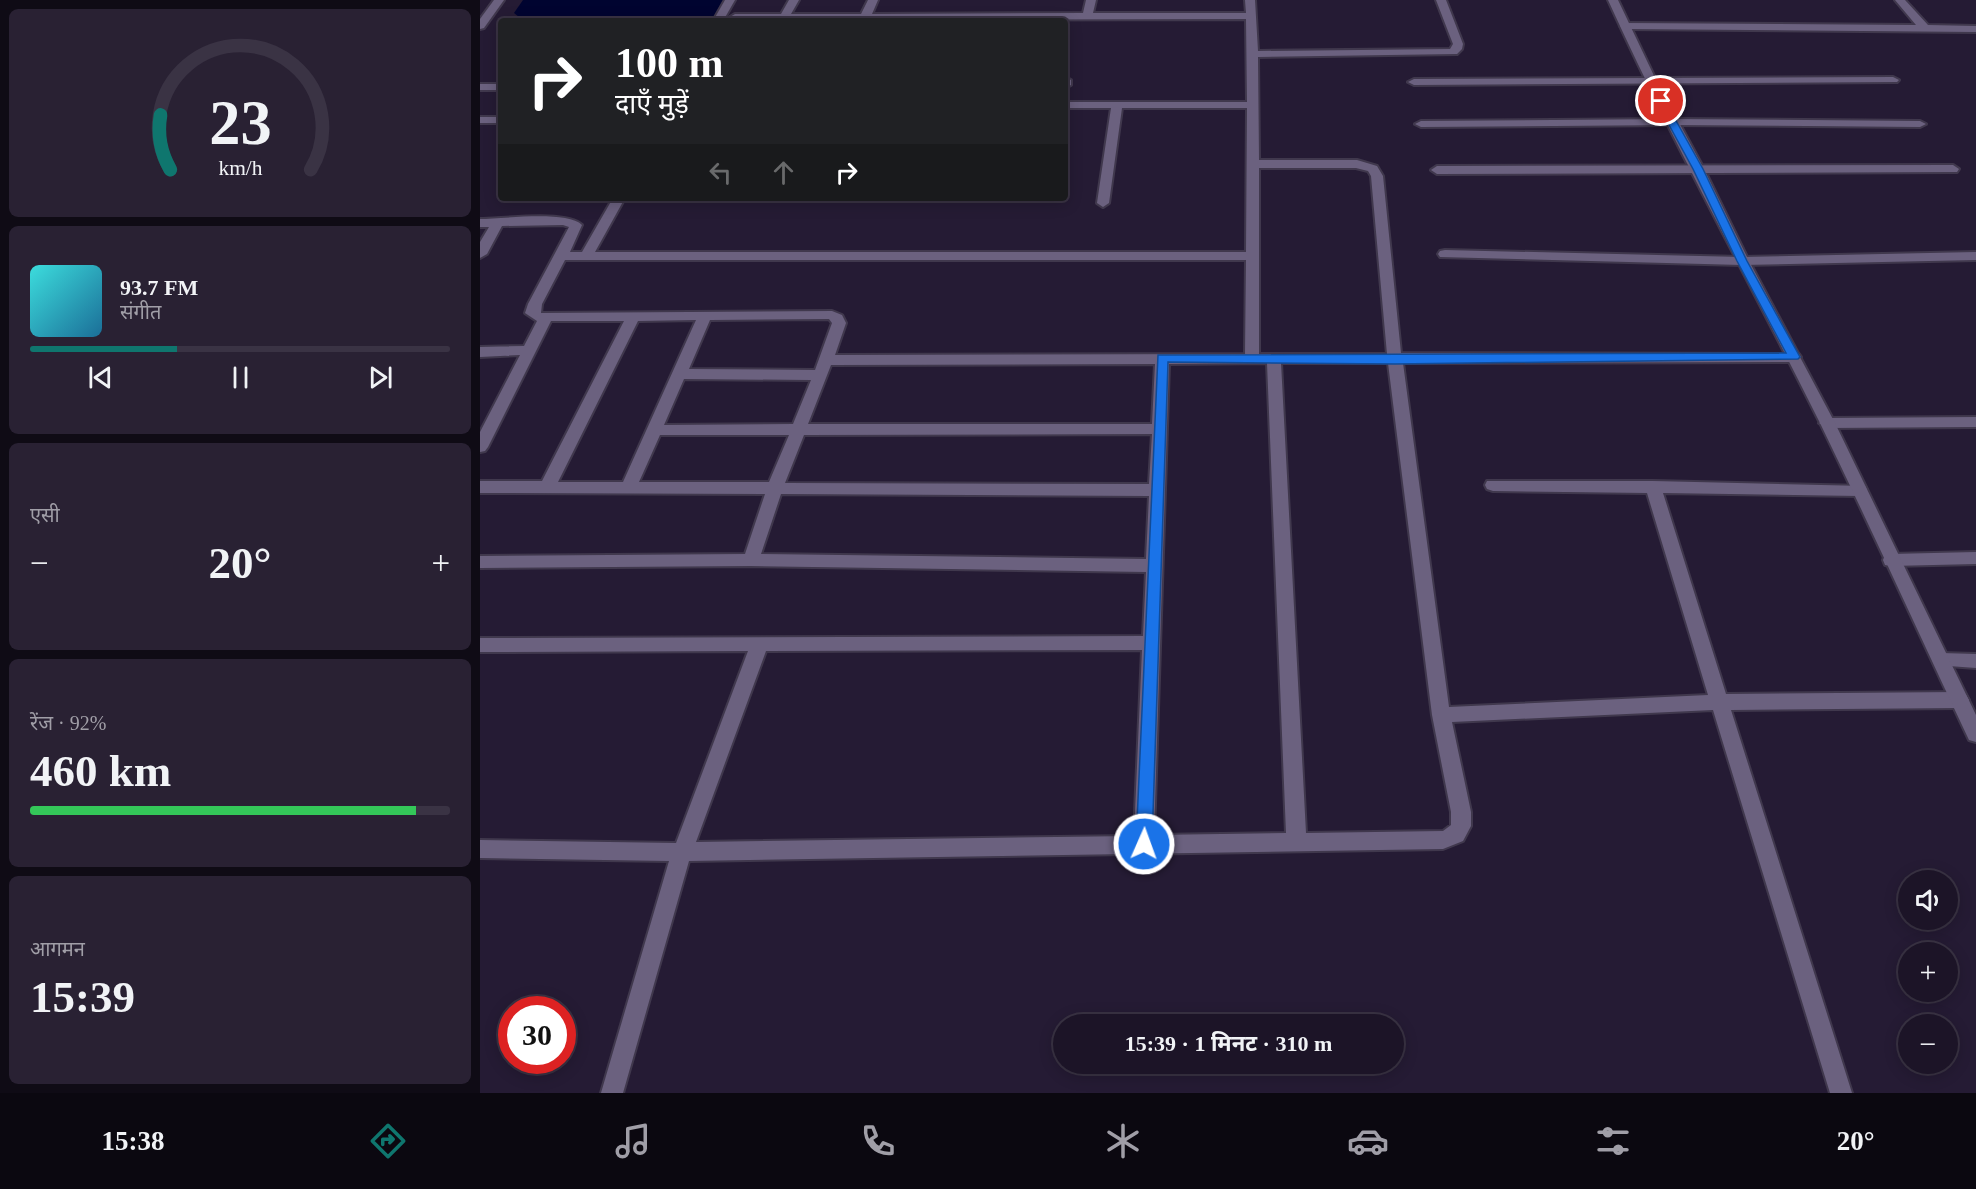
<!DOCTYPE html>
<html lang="hi">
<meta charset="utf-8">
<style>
:root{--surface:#1c1427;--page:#292133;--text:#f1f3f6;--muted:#a09ea7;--line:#3a3344;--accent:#0f766e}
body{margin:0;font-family:"Times New Roman","Noto Sans Devanagari",serif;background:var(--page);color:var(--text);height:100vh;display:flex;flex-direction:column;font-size:22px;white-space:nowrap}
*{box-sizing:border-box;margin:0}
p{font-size:20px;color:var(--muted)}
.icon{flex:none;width:33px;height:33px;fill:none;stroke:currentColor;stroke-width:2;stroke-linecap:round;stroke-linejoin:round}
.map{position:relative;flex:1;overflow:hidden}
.side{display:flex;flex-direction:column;gap:9px;padding:9px;background:#0f0b15;width:480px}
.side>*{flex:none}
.hud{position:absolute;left:18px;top:18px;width:570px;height:183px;border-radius:6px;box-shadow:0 3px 15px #0003,0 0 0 2px var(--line);background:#202124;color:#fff;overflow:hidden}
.controls{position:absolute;left:1418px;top:870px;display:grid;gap:12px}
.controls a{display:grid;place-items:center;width:60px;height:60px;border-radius:50%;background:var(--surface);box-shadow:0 3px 15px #0003,0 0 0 2px var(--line);font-size:30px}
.speed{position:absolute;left:18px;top:996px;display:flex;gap:12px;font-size:30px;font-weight:700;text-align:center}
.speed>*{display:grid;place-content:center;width:78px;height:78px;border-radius:50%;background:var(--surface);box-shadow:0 3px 15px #0003,0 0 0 2px var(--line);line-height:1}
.speed .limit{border:9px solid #d22;background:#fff;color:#111}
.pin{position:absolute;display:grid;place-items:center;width:51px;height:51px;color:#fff;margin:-26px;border:3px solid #fff;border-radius:50%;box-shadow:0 2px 6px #0007}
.me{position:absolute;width:66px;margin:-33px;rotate:2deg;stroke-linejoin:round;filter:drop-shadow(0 0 4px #0008)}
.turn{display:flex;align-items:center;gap:21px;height:126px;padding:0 18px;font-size:27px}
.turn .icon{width:78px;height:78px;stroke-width:2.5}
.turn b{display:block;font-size:42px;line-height:51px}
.lanes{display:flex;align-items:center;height:57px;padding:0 18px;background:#0003;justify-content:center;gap:30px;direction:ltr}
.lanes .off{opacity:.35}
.big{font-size:45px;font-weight:700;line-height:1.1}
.side .tile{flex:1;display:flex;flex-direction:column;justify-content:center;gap:9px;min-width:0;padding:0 21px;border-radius:9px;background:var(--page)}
.side .dial{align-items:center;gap:0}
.dial svg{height:156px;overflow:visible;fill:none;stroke:var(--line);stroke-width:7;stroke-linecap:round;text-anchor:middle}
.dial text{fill:var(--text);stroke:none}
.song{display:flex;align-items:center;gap:18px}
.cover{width:72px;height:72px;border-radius:9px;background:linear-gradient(135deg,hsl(180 70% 55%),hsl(200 70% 35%))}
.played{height:6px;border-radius:3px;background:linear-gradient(90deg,var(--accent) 35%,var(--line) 35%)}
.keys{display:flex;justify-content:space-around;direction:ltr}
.heat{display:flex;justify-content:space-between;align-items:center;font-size:33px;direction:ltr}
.charge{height:9px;border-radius:4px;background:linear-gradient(90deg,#34c759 92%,var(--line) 0)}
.trip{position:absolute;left:573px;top:1014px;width:351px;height:60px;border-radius:30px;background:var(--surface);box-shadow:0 3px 15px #0003,0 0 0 2px var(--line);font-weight:700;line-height:60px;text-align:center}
.tab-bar{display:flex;height:96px;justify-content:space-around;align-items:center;background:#0b0810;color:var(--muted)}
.tab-bar .icon{width:42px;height:42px}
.tab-bar .on{color:var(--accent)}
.tab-bar b{font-size:27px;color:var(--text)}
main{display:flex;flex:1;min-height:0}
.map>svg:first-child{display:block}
.water{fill:#000430}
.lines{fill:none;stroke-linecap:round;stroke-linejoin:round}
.minor-casing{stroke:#40384d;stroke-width:4}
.tertiary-casing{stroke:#40384d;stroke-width:4}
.minor{fill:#6b617f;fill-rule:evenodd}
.tertiary{fill:#6b617f;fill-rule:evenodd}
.route{fill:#1a73e8;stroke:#114b97;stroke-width:1.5}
</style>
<main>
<section class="side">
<div class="tile dial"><svg viewBox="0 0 100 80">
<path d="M14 69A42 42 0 1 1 86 69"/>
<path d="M14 69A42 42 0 0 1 9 41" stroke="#0f766e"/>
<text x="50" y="56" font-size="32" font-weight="700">23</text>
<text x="50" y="72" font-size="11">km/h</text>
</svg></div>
<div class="tile">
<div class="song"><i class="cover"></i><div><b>93.7 FM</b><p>संगीत</p></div></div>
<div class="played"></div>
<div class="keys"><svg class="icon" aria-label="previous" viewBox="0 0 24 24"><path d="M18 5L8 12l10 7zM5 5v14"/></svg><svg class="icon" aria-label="pause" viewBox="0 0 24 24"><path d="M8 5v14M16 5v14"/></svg><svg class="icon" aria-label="next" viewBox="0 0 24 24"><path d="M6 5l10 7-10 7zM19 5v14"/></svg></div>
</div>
<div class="tile"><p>एसी</p>
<div class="heat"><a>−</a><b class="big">20°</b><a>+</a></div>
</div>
<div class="tile"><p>रेंज · 92%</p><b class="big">460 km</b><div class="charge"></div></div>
<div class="tile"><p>आगमन</p><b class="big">15:39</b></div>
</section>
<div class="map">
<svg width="1496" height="1093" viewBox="0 0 1496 1093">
<rect width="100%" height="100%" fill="#251b34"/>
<path class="water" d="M43,0H250L238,21H44L34,13Z"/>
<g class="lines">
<defs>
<g id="minor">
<path d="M14,0H24L4,28L0,29V19Z"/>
<path d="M245,0H255L243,21H233Z"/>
<path d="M309,0H319L311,14H381L388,0H398L392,14L603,13L606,0H616L613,13H766L765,0H775L778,51L970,49L973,44L956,0H966L983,44L982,49L977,54L778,57L779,160H877L897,166L903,176L921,353L1319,354L1321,357L1314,362L923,363L969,707L1228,695L1167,493L1013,491L1007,489L1005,485L1007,481H1173L1385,486L1387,490L1385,494L1379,496L1183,493L1246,694L1480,692L1486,695L1489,700L1486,705L1480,708L1251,710L1372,1093H1350L1233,710L972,722L991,812V826L983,841L963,849L209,861L143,1093H121L189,861L0,858V840L196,843L268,651L0,652V638L663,636L666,572L271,566L0,568V556L265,554L285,494L0,493V481H62L144,321H71L8,447L5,451L0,452V432L40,355L0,357V347L44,346L57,321L45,313L48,304L89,227L83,225L22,226L7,254L0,258V242L9,227H0V219C22,219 87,210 102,225L90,252H102L133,198H145L115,252H766L767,108H642L629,203L623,207L617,203L631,108H585V102H767L766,19L255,20L250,17L255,14H301ZM779,168H876L888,171L891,176L907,354H779ZM85,260H766L765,354L355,355L366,323L362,315L352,311L61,313L62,304ZM349,319L352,323L335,370L209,369L230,320ZM216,320L143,482H78L158,321ZM787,363L806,833L674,835L689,364ZM801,363H908L952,715L971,812V825L963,831L826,833ZM675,364L672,424H328L351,365ZM204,379L331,380L313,424L184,425ZM672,434L669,484L305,483L324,435ZM180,435H309L289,482H159ZM301,494L669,496L666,559L281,554ZM662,650L654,836L216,842L286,651Z"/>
<path d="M1415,0H1425L1448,25L1496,26V32L1145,29L1140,26L1145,23L1436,25Z"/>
<path d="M585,77L591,80V85L585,88Z"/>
<path d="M1413,77L1419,80L1417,82L934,85L928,82L934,79Z"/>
<rect x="0" y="84" width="21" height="6"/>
<rect x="0" y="117" width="21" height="6"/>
<path d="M1192,119L1440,121L1446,124L1440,127L1192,125L941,127L935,124L941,121Z"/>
<path d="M1473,165L1479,169L1477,172L957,174L951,170L957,166Z"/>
<path d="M965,250L1262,257L1496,252V260L1262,265L960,257L958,254L960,251Z"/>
<path d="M1496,417V427L1347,428L1339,423L1347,418Z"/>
<path d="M1496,552V564L1411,566L1405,565L1403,560L1405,555L1411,554Z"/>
<path d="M1461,653L1496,654V668L1455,665L1452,660L1455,655Z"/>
</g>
<path id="tertiary" d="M1128,0H1138L1176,80L1224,169L1269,261L1355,423L1496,715V742L1489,740C1439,634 1391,528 1340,423C1270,282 1193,143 1128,0Z"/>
</defs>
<use href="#minor" class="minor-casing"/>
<use href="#tertiary" class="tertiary-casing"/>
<use href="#minor" class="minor"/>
<use href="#tertiary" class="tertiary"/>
</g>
<path class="route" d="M1181,98L1185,101L1223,169L1267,261L1320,357L1318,359L915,364L688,362L672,844L670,850L664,852L658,850L656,844L678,355L1306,353L1257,261L1213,169L1176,101Z"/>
</svg>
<div class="controls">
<a><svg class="icon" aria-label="sound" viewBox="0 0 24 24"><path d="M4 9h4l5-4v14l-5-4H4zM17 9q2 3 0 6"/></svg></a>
<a>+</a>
<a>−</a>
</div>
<div class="speed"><div class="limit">30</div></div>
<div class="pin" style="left:1181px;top:101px;background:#d93025"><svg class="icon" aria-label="arrive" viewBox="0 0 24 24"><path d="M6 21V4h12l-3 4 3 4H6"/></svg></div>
<svg class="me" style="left:664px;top:844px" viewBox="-20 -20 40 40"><circle r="17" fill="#1a73e8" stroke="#fff" stroke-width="3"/><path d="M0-11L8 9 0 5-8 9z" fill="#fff"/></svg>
<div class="trip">15:39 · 1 मिनट · 310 m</div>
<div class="hud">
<div class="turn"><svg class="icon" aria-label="right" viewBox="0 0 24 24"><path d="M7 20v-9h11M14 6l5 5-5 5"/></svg><div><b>100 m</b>दाएँ मुड़ें</div></div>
<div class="lanes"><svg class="icon off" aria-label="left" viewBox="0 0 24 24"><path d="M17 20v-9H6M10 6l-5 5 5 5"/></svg><svg class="icon off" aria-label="ahead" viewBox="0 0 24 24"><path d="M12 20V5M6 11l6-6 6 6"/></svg><svg class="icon" aria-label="right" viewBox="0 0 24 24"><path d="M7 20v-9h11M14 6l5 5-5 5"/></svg></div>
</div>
</div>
</main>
<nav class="tab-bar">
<b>15:38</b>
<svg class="icon on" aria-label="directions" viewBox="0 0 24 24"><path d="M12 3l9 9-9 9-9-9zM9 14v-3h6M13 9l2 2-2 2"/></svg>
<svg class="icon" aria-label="music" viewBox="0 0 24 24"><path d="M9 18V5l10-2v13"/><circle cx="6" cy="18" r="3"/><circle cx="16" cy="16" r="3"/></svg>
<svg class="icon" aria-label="phone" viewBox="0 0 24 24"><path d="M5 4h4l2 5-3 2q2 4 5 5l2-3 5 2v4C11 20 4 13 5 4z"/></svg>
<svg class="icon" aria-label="climate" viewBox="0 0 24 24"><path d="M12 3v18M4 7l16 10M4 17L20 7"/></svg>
<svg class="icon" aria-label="car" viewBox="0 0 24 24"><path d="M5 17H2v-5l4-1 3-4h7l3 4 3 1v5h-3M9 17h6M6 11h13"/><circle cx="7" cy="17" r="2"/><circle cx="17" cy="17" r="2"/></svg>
<svg class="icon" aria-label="filters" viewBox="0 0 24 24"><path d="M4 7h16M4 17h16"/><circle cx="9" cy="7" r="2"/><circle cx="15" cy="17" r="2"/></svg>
<b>20°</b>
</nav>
